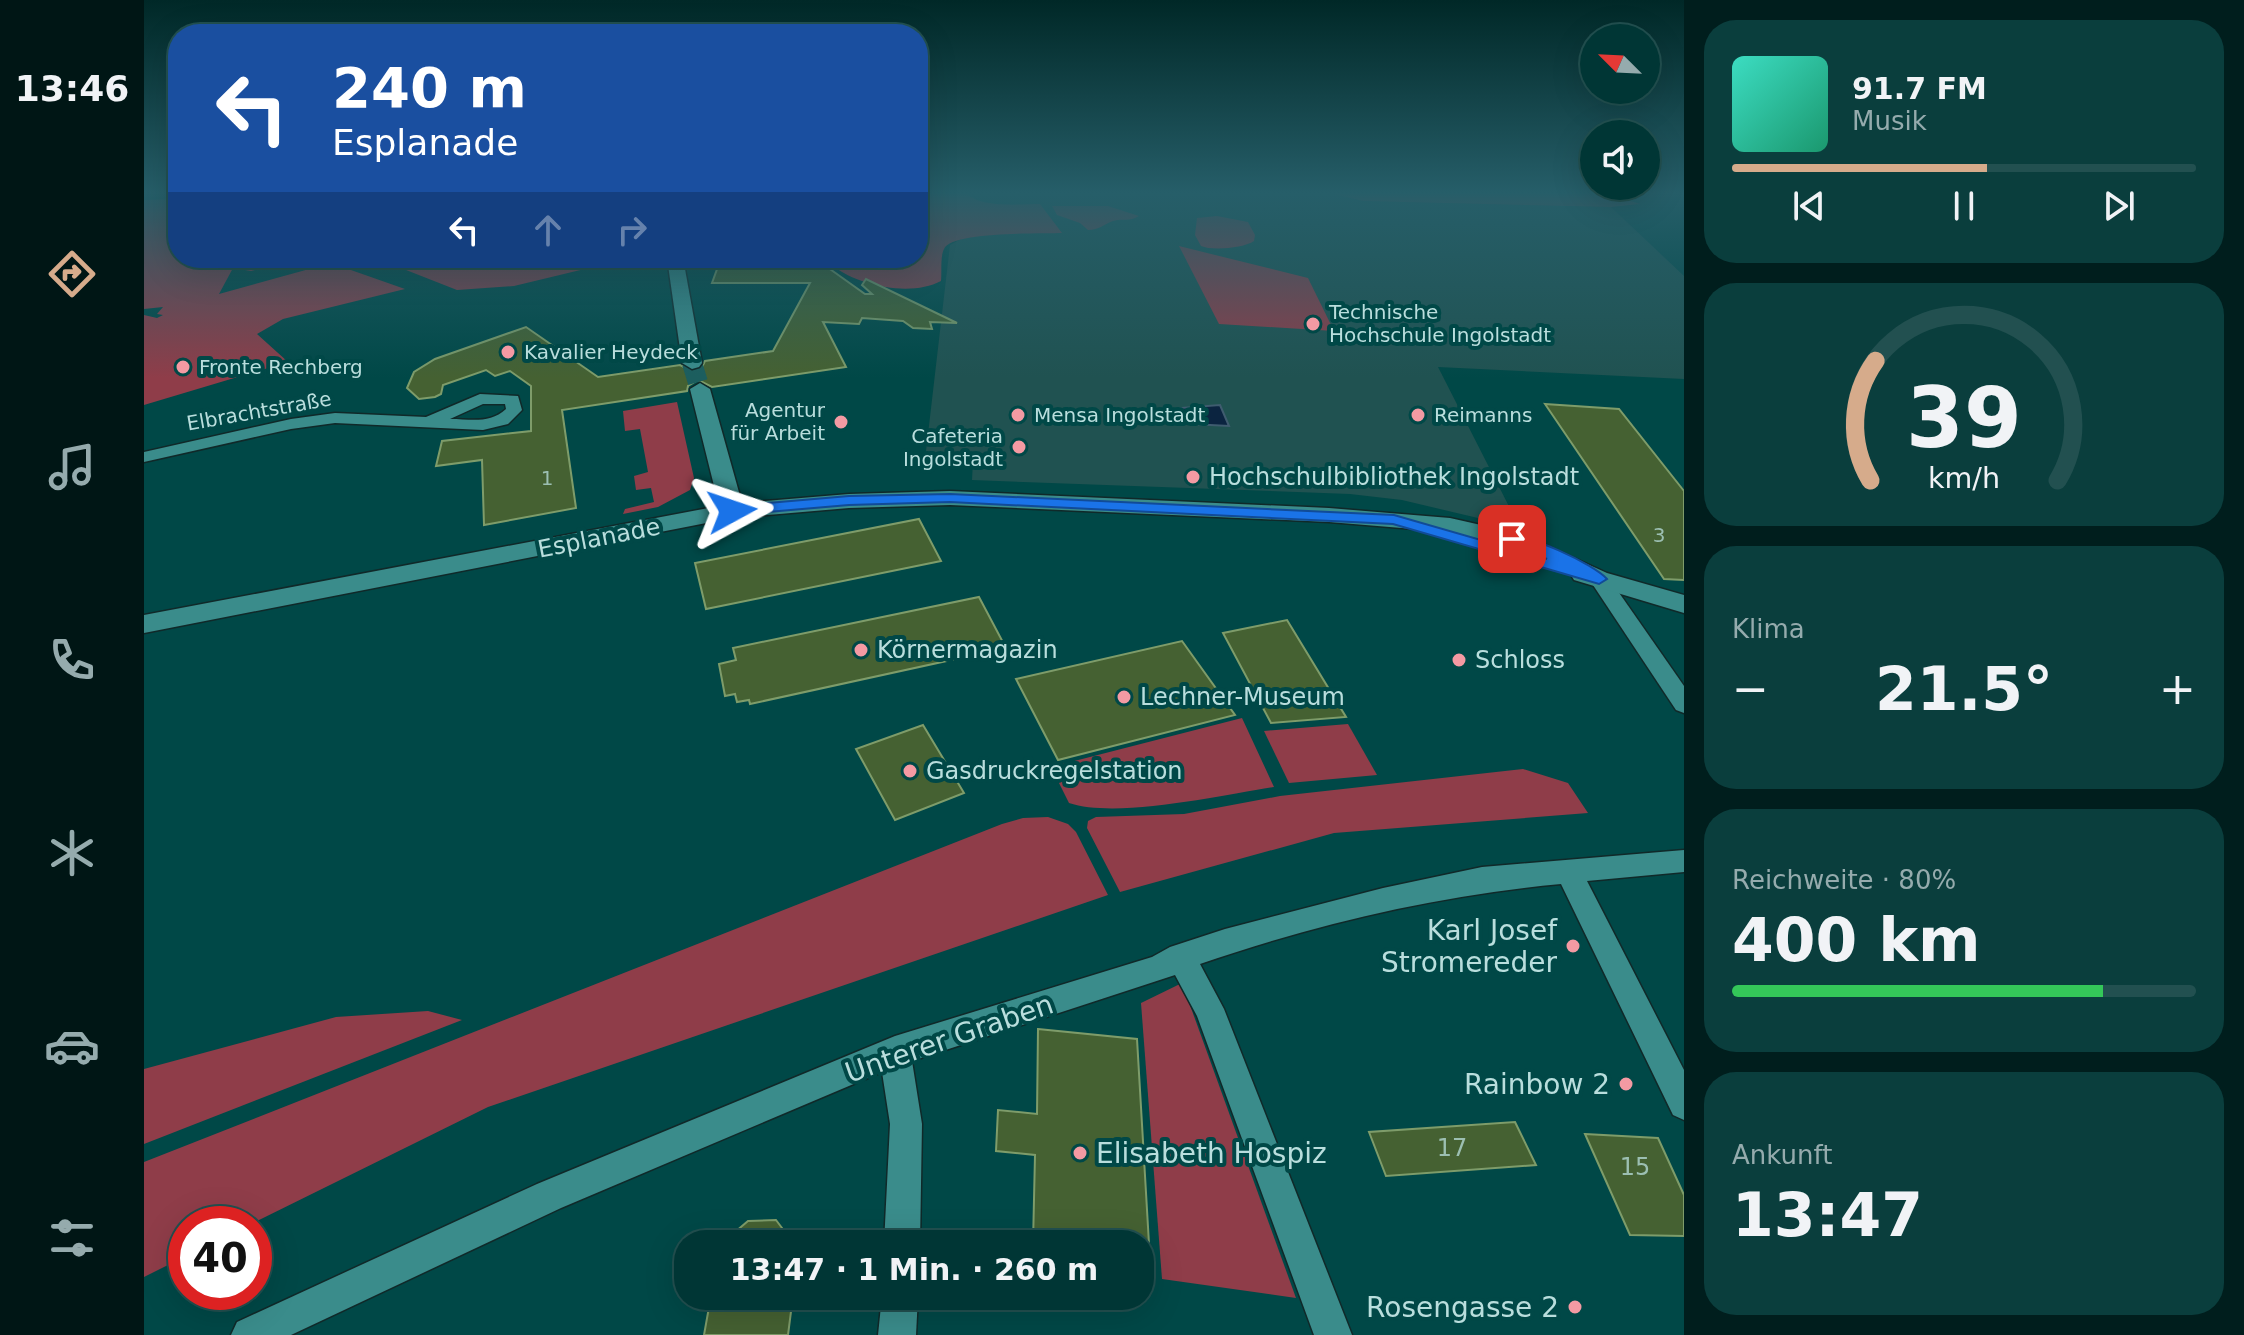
<!DOCTYPE html>
<html lang="de">
<meta charset="utf-8">
<style>
:root{--surface:#003635;--page:#0a3e3d;--text:#f1f3f6;--muted:#95abad;--line:#225050;--accent:#d6ab8b}
body{margin:0;font-family:"DejaVu Sans",sans-serif;background:var(--page);color:var(--text);height:100vh;display:flex;flex-direction:column;font-size:30px;white-space:nowrap}
*{box-sizing:border-box;margin:0}
p{font-size:26px;color:var(--muted)}
.icon{flex:none;width:44px;height:44px;fill:none;stroke:currentColor;stroke-width:2;stroke-linecap:round;stroke-linejoin:round}
.map{position:relative;flex:1;overflow:hidden}
.side{display:flex;flex-direction:column;gap:20px;padding:20px;background:#001e1d;width:560px}
.side>*{flex:none}
.hud{position:absolute;left:24px;top:24px;width:760px;height:244px;border-radius:32px;box-shadow:0 8px 32px #0002,0 0 0 2px var(--line);background:#1a4fa0;color:#fff;overflow:hidden}
.needle{width:52px;rotate:294deg}
.fabs{position:absolute;left:1436px;top:24px;display:grid;gap:16px}
.fabs a{display:grid;place-items:center;width:80px;height:80px;border-radius:50%;background:var(--surface);box-shadow:0 8px 32px #0002,0 0 0 2px var(--line);font-size:40px}
.speed{position:absolute;left:24px;top:1206px;display:flex;gap:16px;font-size:40px;font-weight:700;text-align:center}
.speed>*{display:grid;place-content:center;width:104px;height:104px;border-radius:50%;background:var(--surface);box-shadow:0 8px 32px #0002,0 0 0 2px var(--line);line-height:1}
.speed .limit{border:12px solid #d22;background:#fff;color:#111}
.pin{position:absolute;display:grid;place-items:center;width:68px;height:68px;color:#fff;margin:-34px;border-radius:16px;box-shadow:0 4px 12px #0006}
.me{position:absolute;width:88px;margin:-44px;rotate:85deg;stroke-linejoin:round;filter:drop-shadow(0 0 6px #0008)}
.turn{display:flex;align-items:center;gap:28px;height:168px;padding:0 32px;font-size:36px}
.turn .icon{width:104px;height:104px;stroke-width:2.5}
.turn b{display:block;font-size:56px;line-height:68px}
.lanes{display:flex;align-items:center;height:76px;padding:0 32px;background:#0003;justify-content:center;gap:40px;direction:ltr}
.lanes .off{opacity:.35}
.big{font-size:60px;font-weight:700;line-height:1.1}
.side .card{flex:1;display:flex;flex-direction:column;justify-content:center;gap:12px;min-width:0;padding:0 28px;border-radius:32px;background:var(--page)}
.side .dial{align-items:center;gap:0}
.dial svg{height:208px;overflow:visible;fill:none;stroke:var(--line);stroke-width:7;stroke-linecap:round;text-anchor:middle}
.dial text{fill:var(--text);stroke:none}
.song{display:flex;align-items:center;gap:24px}
.cover{width:96px;height:96px;border-radius:12px;background:linear-gradient(135deg,hsl(170 70% 55%),hsl(160 70% 35%))}
.played{height:8px;border-radius:4px;background:linear-gradient(90deg,var(--accent) 55%,var(--line) 55%)}
.keys{display:flex;justify-content:space-around;direction:ltr}
.heat{display:flex;justify-content:space-between;align-items:center;font-size:44px;direction:ltr}
.charge{height:12px;border-radius:6px;background:linear-gradient(90deg,#34c759 80%,var(--line) 0)}
.trip{position:absolute;left:530px;top:1230px;width:480px;height:80px;border-radius:32px;background:var(--surface);box-shadow:0 8px 32px #0002,0 0 0 2px var(--line);font-weight:700;line-height:80px;text-align:center}
main{display:flex;flex:1;min-height:0}
.tab-bar{display:flex;flex-direction:column;width:144px;justify-content:space-around;align-items:center;background:#001615;color:var(--muted)}
.tab-bar .icon{width:56px;height:56px}
.tab-bar .active{color:var(--accent)}
.tab-bar b{font-size:36px;color:var(--text)}
.map>svg:first-child{display:block}
.built{fill:#205251}
.green{fill:#8f3d49}
.water{fill:#0b2440;stroke:#3f5c6f;stroke-width:2}
.building{fill:#456132;stroke:#7e9c6a;stroke-width:2}
.lines{fill:none;stroke-linecap:round;stroke-linejoin:round}
.tertiary-tunnel{stroke:#1c5e5e;stroke-width:20;stroke-dasharray:20 10;stroke-linecap:butt}
.minor-casing{stroke:#102929;stroke-width:3}
.tertiary-casing{stroke:#102929;stroke-width:3}
.minor{fill:#3a8c8b;fill-rule:evenodd}
.tertiary{fill:#3a8c8b;fill-rule:evenodd}
.route{fill:#1a73e8;stroke:#114b97;stroke-width:2}
.poi-dot{fill:#f49aa3;stroke:#004847;stroke-width:3}
.labels{text-anchor:middle;stroke-width:8;stroke-linejoin:round;paint-order:stroke}
.far-poi-label{font-size:20px;fill:#b9dedd;stroke:#004847;text-anchor:start}
.far-street-label{font-size:20px;fill:#b9dedd;stroke:#004847}
.number-label{font-size:20px;fill:#9cbfb2}
.poi-label{font-size:24px;fill:#b9dedd;stroke:#004847;text-anchor:start}
.street-label{font-size:24px;fill:#b9dedd;stroke:#004847}
.near-number-label{font-size:24px;fill:#9cbfb2}
.near-poi-label{font-size:28px;fill:#b9dedd;stroke:#004847;text-anchor:end}
.near-street-label{font-size:28px;fill:#b9dedd;stroke:#004847}
</style>
<main>
<nav class="tab-bar">
<b>13:46</b>
<svg class="icon active" aria-label="directions" viewBox="0 0 24 24"><path d="M12 3l9 9-9 9-9-9zM9 14v-3h6M13 9l2 2-2 2"/></svg>
<svg class="icon" aria-label="music" viewBox="0 0 24 24"><path d="M9 18V5l10-2v13"/><circle cx="6" cy="18" r="3"/><circle cx="16" cy="16" r="3"/></svg>
<svg class="icon" aria-label="phone" viewBox="0 0 24 24"><path d="M5 4h4l2 5-3 2q2 4 5 5l2-3 5 2v4C11 20 4 13 5 4z"/></svg>
<svg class="icon" aria-label="climate" viewBox="0 0 24 24"><path d="M12 3v18M4 7l16 10M4 17L20 7"/></svg>
<svg class="icon" aria-label="car" viewBox="0 0 24 24"><path d="M5 17H2v-5l4-1 3-4h7l3 4 3 1v5h-3M9 17h6M6 11h13"/><circle cx="7" cy="17" r="2"/><circle cx="17" cy="17" r="2"/></svg>
<svg class="icon" aria-label="filters" viewBox="0 0 24 24"><path d="M4 7h16M4 17h16"/><circle cx="9" cy="7" r="2"/><circle cx="15" cy="17" r="2"/></svg>
</nav>
<div class="map">
<svg width="1540" height="1335" viewBox="0 0 1540 1335">
<rect width="100%" height="100%" fill="#004847"/>
<path class="built" d="M820,191H1178L1219,201L1467,207L1540,276V379L1294,367L1376,528L1258,500L1206,494L828,480L829,461L781,460L806,245L821,237L822,196Z"/>
<g class="green">
<path d="M786,191H820C835,209 874,204 896,204L918,233C898,234 807,231 800,249C796,257 798,272 797,281C767,297 715,286 689,266L691,260L696,258H774V201Z"/>
<path d="M1178,191H1456L1496,204L1467,207L1219,201Z"/>
<path d="M34,199V258H157L107,271L89,268L75,294L187,263L261,289L139,319L113,334L144,362L0,405V315L13,318L19,315L13,314L19,307L0,309V200Z"/>
<path d="M908,206H964L995,216C986,222 978,218 969,221C960,224 955,230 944,230L936,223L913,215Z"/>
<path d="M1073,216L1104,222L1111,235L1110,241C1100,248 1068,251 1057,246L1051,235L1053,218Z"/>
<path d="M1035,246L1164,278L1190,331L1075,324Z"/>
<path d="M473,258L478,260L370,286L313,290L234,259Z"/>
<path d="M533,402L550,478L546,490L514,507L479,514L481,509L510,502L507,488L492,490L490,476L504,472L496,429L481,431L479,411Z"/>
<path d="M1098,718L1130,787C1078,795 973,819 925,803L907,767Z"/>
<path d="M1204,724L1233,775L1145,783L1120,731Z"/>
<path d="M1379,769L1424,783L1444,813L1190,833L976,892L943,828L944,821L952,817L1040,814L1136,796Z"/>
<path d="M904,817L924,824L932,832L964,895L344,1107L107,1224H42V1256L0,1277V1162L858,824L879,818Z"/>
<path d="M1038,983L1152,1298L1018,1279L997,1003Z"/>
<path d="M284,1011L318,1020L0,1144V1069L192,1017Z"/>
</g>
<path class="water" d="M1076,405L1085,426L1047,424L1036,408Z"/>
<g class="building">
<path d="M576,261L676,262L721,294H728L718,285L722,279L813,323L786,322L788,329L769,328L759,321L718,318L715,324L679,322L702,367L568,387L554,380L544,386L543,391L418,410L432,508L340,525L338,460L292,466L298,441L387,431V386L366,371L351,376L342,370L299,385L297,394L291,397L275,399L263,388L270,372L291,359L382,327L454,377L536,365L549,372L557,369L561,361L629,351L666,283H568Z"/>
<path d="M1401,404L1475,409L1540,491V580L1520,579Z"/>
<path d="M775,519L797,561L562,609L551,563Z"/>
<path d="M835,597L862,648L606,704L605,700L593,702L591,694L581,696L575,664L592,660L589,648Z"/>
<path d="M1143,620L1202,717L1127,723L1079,633Z"/>
<path d="M1038,641L1091,715L914,760L872,679Z"/>
<path d="M779,725L820,793L751,820L712,749Z"/>
<path d="M894,1029L993,1039L1005,1244H889L891,1155L852,1151L854,1110L893,1114Z"/>
<path d="M1371,1122L1392,1165L1242,1176L1225,1132Z"/>
<path d="M1441,1134L1514,1138L1540,1195V1236L1486,1235Z"/>
<path d="M632,1220L650,1244H577L604,1221Z"/>
<path d="M567,1296H649L644,1335H560Z"/>
</g>
<g class="lines">
<path class="tertiary-tunnel" d="M548,363L556,389"/>
<defs>
<g id="minor">
<path d="M336,394L374,396L378,410L364,424L339,430L191,423L147,429L0,462V452L147,419L191,413L282,417ZM339,404H361L362,409C346,424 327,419 306,419Z"/>
<path d="M1455,572L1462,574L1540,686V713L1532,710L1445,579Z"/>
<path d="M1540,850V872L1443,881L1540,1070V1120L1529,1115L1417,884C1295,895 1172,924 1056,964L1080,1009L1208,1335H1170L1053,1016L1031,975L768,1061L778,1124L776,1244H740L746,1124L738,1072L417,1208L147,1335H87L93,1322L393,1184L751,1036L1008,957L1026,947L1081,929L1239,888L1338,867Z"/>
<path d="M738,1296H774L772,1335H734Z"/>
</g>
<g id="tertiary">
<path d="M523,258H539L558,363L555,367L548,369L538,363Z"/>
<path d="M556,383L566,389L598,503L705,494L806,491L1185,508L1306,518L1377,534L1463,573L1540,595V613L1430,580L1427,575L1399,561L1361,545L1306,532L1185,522L806,505L705,508L588,518L0,633V615L575,506L546,389Z"/>
</g>
</defs>
<use href="#minor" class="minor-casing"/>
<use href="#tertiary" class="tertiary-casing"/>
<use href="#minor" class="minor"/>
<use href="#tertiary" class="tertiary"/>
</g>
<linearGradient id="sky" x2="0" y2="1"><stop stop-color="#002827"/><stop offset="0.51" stop-color="#265e69"/><stop offset="1" stop-color="#265e69" stop-opacity="0"/></linearGradient>
<rect width="1540" height="378" fill="url(#sky)"/>
<path class="route" d="M806,494L1250,515L1403,559L1360,539L1362,536C1381,532 1450,564 1463,579L1455,584L1249,524L806,502L705,505L588,515L581,511L588,506L705,496Z"/>
<g class="poi-dot">
<circle cx="1169" cy="324" r="8"/>
<circle cx="364" cy="352" r="8"/>
<circle cx="39" cy="367" r="8"/>
<circle cx="874" cy="415" r="8"/>
<circle cx="1274" cy="415" r="8"/>
<circle cx="697" cy="422" r="8"/>
<circle cx="875" cy="447" r="8"/>
<circle cx="1049" cy="477" r="8"/>
<circle cx="717" cy="650" r="8"/>
<circle cx="1315" cy="660" r="8"/>
<circle cx="980" cy="697" r="8"/>
<circle cx="766" cy="771" r="8"/>
<circle cx="1429" cy="946" r="8"/>
<circle cx="1482" cy="1084" r="8"/>
<circle cx="936" cy="1153" r="8"/>
<circle cx="1431" cy="1307" r="8"/>
</g>
<g class="labels">
<g class="far-poi-label">
<text x="1185" y="319">Technische<tspan x="1185" dy="23">Hochschule Ingolstadt</tspan></text>
<text x="380" y="359">Kavalier Heydeck</text>
<text x="55" y="374">Fronte Rechberg</text>
<text x="681" y="417" text-anchor="end">Agentur<tspan x="681" dy="23">für Arbeit</tspan></text>
<text x="890" y="422">Mensa Ingolstadt</text>
<text x="1290" y="422">Reimanns</text>
<text x="859" y="443" text-anchor="end">Cafeteria<tspan x="859" dy="23">Ingolstadt</tspan></text>
</g>
<g class="far-street-label">
<text transform="translate(115 411) rotate(-10)" y="7">Elbrachtstraße</text>
</g>
<g class="number-label">
<text x="403" y="485">1</text>
<text x="1515" y="542">3</text>
</g>
<g class="poi-label">
<text x="1065" y="485">Hochschulbibliothek Ingolstadt</text>
<text x="733" y="658">Körnermagazin</text>
<text x="1331" y="668">Schloss</text>
<text x="996" y="705">Lechner-Museum</text>
<text x="782" y="779">Gasdruckregelstation</text>
</g>
<g class="street-label">
<text transform="translate(455 538) rotate(-11)" y="8">Esplanade</text>
</g>
<g class="near-number-label">
<text x="1308" y="1156">17</text>
<text x="1491" y="1175">15</text>
</g>
<g class="near-poi-label">
<text x="1413" y="940">Karl Josef<tspan x="1413" dy="32">Stromereder</tspan></text>
<text x="1466" y="1094">Rainbow 2</text>
<text x="952" y="1163" text-anchor="start">Elisabeth Hospiz</text>
<text x="1415" y="1317">Rosengasse 2</text>
</g>
<g class="near-street-label">
<text transform="translate(805 1038) rotate(-19)" y="10">Unterer Graben</text>
</g>
</g>
</svg>
<div class="fabs">
<a><svg class="needle" viewBox="-14 -14 28 28"><path d="M0-13l5 13h-10z" fill="#e53935"/><path d="M0 13l5-13h-10z" fill="#95abad"/></svg></a>
<a><svg class="icon" aria-label="sound" viewBox="0 0 24 24"><path d="M4 9h4l5-4v14l-5-4H4zM17 9q2 3 0 6"/></svg></a>
</div>
<div class="speed"><div class="limit">40</div></div>
<div class="pin" style="left:1368px;top:539px;background:#d93025"><svg class="icon" aria-label="arrive" viewBox="0 0 24 24"><path d="M6 21V4h12l-3 4 3 4H6"/></svg></div>
<svg class="me" style="left:588px;top:511px" viewBox="-20 -20 40 40"><path d="M0-17L14 15 0 8-14 15z" fill="#1a73e8" stroke="#fff" stroke-width="4"/></svg>
<div class="trip">13:47 · 1 Min. · 260 m</div>
<div class="hud">
<div class="turn"><svg class="icon" aria-label="left" viewBox="0 0 24 24"><path d="M17 20v-9H6M10 6l-5 5 5 5"/></svg><div><b>240 m</b>Esplanade</div></div>
<div class="lanes"><svg class="icon" aria-label="left" viewBox="0 0 24 24"><path d="M17 20v-9H6M10 6l-5 5 5 5"/></svg><svg class="icon off" aria-label="ahead" viewBox="0 0 24 24"><path d="M12 20V5M6 11l6-6 6 6"/></svg><svg class="icon off" aria-label="right" viewBox="0 0 24 24"><path d="M7 20v-9h11M14 6l5 5-5 5"/></svg></div>
</div>
</div>
<section class="side">
<div class="card">
<div class="song"><i class="cover"></i><div><b>91.7 FM</b><p>Musik</p></div></div>
<div class="played"></div>
<div class="keys"><svg class="icon" aria-label="previous" viewBox="0 0 24 24"><path d="M18 5L8 12l10 7zM5 5v14"/></svg><svg class="icon" aria-label="pause" viewBox="0 0 24 24"><path d="M8 5v14M16 5v14"/></svg><svg class="icon" aria-label="next" viewBox="0 0 24 24"><path d="M6 5l10 7-10 7zM19 5v14"/></svg></div>
</div>
<div class="card dial"><svg viewBox="0 0 100 80">
<path d="M14 69A42 42 0 1 1 86 69"/>
<path d="M14 69A42 42 0 0 1 16 23" stroke="#d6ab8b"/>
<text x="50" y="56" font-size="32" font-weight="700">39</text>
<text x="50" y="72" font-size="11">km/h</text>
</svg></div>
<div class="card"><p>Klima</p>
<div class="heat"><a>−</a><b class="big">21.5°</b><a>+</a></div>
</div>
<div class="card"><p>Reichweite · 80%</p><b class="big">400 km</b><div class="charge"></div></div>
<div class="card"><p>Ankunft</p><b class="big">13:47</b></div>
</section>
</main>
